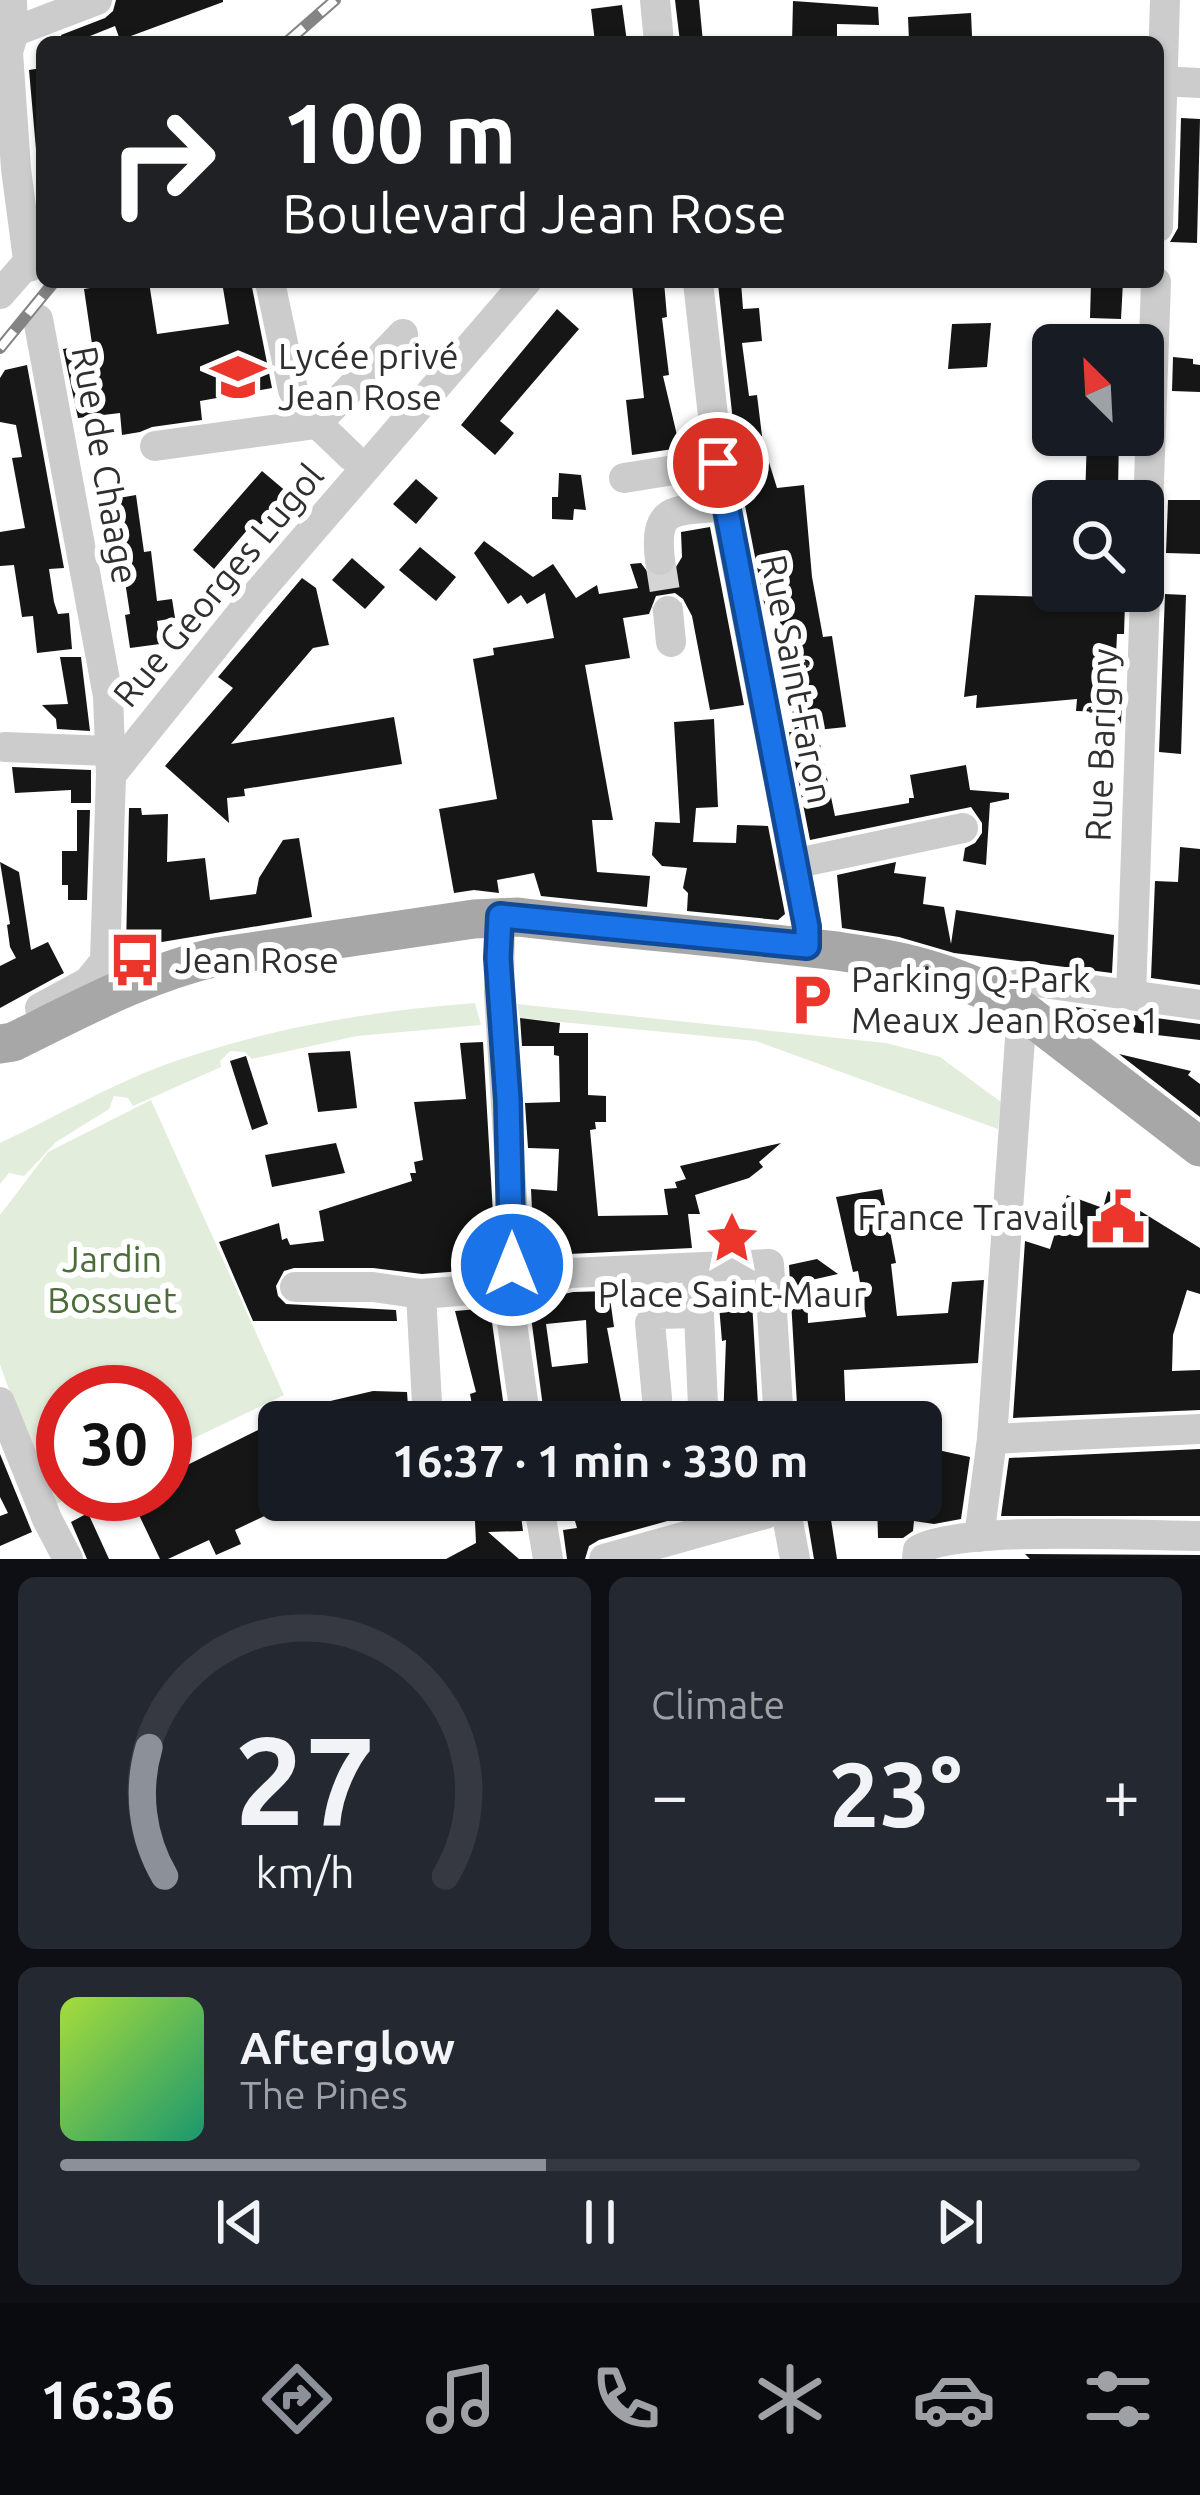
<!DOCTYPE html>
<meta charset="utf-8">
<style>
:root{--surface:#171b24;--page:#242831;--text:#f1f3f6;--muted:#9ea1a6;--line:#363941;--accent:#8c9099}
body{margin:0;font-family:Ubuntu,sans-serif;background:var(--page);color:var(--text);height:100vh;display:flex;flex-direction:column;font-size:45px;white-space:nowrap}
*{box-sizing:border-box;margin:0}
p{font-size:39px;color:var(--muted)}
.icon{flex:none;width:66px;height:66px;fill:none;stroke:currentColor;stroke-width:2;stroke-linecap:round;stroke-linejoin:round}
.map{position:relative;height:1559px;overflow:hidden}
.drawer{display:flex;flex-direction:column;gap:18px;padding:18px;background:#0d0f14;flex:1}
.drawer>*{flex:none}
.guide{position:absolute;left:36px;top:36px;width:1128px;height:252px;border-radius:18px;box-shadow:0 3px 9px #0004;background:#202124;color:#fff;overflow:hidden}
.needle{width:78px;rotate:336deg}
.buttons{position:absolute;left:1032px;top:324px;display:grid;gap:24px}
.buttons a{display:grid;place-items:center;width:132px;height:132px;border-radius:18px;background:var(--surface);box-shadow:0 3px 9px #0004;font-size:60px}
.speed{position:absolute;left:36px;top:1365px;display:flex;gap:24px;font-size:60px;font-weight:700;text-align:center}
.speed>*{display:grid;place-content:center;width:156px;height:156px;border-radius:50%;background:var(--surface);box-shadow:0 3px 9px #0004;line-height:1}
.speed .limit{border:18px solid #d22;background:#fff;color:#111}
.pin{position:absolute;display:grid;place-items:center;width:102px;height:102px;color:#fff;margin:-51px;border:6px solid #fff;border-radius:50%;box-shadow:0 3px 12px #0007}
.me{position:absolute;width:132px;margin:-66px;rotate:0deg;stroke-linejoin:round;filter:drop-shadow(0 0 9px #0008)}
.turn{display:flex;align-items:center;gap:42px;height:252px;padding:0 48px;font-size:54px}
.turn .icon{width:156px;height:156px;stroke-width:2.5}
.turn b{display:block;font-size:84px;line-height:102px}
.big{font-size:90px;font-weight:600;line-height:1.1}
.drawer .tile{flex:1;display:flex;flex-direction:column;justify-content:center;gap:18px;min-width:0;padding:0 42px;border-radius:18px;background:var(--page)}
.drawer .dial{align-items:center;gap:0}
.dial svg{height:312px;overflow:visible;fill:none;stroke:var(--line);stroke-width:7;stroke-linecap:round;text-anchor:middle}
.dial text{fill:var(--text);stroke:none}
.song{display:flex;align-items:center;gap:36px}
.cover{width:144px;height:144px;border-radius:18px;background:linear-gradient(135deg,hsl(80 70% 55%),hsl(160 70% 35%))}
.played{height:12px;border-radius:6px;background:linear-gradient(90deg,var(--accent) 45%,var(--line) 45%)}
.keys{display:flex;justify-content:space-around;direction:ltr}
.heat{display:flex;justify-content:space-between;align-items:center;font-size:66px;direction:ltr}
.drawer .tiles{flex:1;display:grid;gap:18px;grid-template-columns:1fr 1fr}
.tile:last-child{grid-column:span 2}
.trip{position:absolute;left:258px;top:1401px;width:684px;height:120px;border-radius:18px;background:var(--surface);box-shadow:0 3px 9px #0004;font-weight:600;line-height:120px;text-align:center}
.tabs{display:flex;height:192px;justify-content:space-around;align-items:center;background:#090b0e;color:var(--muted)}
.tabs .icon{width:84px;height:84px}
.tabs .selected{color:var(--accent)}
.tabs b{font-size:54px;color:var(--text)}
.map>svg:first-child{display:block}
.green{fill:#e3eddc}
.building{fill:#161616;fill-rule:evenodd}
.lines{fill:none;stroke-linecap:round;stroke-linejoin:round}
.minor-tunnel{stroke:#d5d5d5;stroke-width:30;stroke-dasharray:30 15;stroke-linecap:butt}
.minor{stroke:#ccc;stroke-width:30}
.major{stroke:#a7a7a7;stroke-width:39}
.rail-casing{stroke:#848484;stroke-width:12}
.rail{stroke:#fff;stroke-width:8;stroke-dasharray:22;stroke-linecap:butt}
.route-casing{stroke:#114b97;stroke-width:30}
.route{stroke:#1a73e8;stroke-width:21}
.labels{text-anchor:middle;stroke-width:12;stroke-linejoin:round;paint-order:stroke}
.poi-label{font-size:36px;fill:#2f2f2f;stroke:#fff;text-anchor:start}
.street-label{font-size:36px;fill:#2f2f2f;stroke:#fff}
.park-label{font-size:36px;fill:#4c6d3a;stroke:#fff}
</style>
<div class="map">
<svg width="1200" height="1559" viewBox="0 0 1200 1559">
<rect width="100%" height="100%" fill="#fff"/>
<g class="green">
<path d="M475,1003L481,1025L357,1036L252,1059L245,1052L230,1051L220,1061L221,1067L133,1106L128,1098L114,1096L109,1109L56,1142L24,1176L9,1173L0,1184V1143C55,1117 110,1085 167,1064C267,1028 370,1011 475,1003Z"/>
<path d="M517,1004L886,1043L940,1057L1001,1102L998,1129L756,1041L520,1018Z"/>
<path d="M151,1100L284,1395L165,1452V1392H63V1494H77L52,1506L0,1365V1215L48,1152Z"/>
</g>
<g class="building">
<path d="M116,0H223V2L120,40L115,26L75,42H63L61,35L105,18L113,11Z"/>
<path d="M675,0H699L703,42H680Z"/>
<path d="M793,1L878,7L879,25L837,24V42H792Z"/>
<path d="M622,5L627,42H595L591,9Z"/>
<path d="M971,13L972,36L909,41L908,17Z"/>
<path d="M42,68V217L29,70Z"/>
<path d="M1181,118L1200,119L1197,243L1170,242L1178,228Z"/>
<path d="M101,282H149L157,334L229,324L222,282H251L272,388L200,401L202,420L152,427L140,432L122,435L120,413L78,418L63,349L92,344L84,289L102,286Z"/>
<path d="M664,282L667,317L662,318L669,375L663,376L680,448L632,455L626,400L644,398L632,285Z"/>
<path d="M741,282L743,309L759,308L762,341L742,343L749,396L757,395L762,436L735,440L718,284Z"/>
<path d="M1091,282H1123L1121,319L1090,318Z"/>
<path d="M557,309L579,329L500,421L514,433L495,455L461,425Z"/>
<path d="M991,323L987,367L948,369L952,324Z"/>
<path d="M1173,357L1193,359V364L1200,365V392L1172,391Z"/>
<path d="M27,365L64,568L49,569L54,602L58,614L69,613L72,649L37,653L33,616L22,617L14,565L0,566V532L25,528L12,458L22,457L16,425L0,422V378L5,370Z"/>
<path d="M1087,435H1119L1118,491H1107V501H1085Z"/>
<path d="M767,456L777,488L804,485L812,577L823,637L832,636L846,727L817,730L835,816L909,803V798H914L910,775L966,765L970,790L1009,793V799L990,803L986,865L963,861L965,848L975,843L982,833V823L971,807L810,840L789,732H795L784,642L778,612L766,613L739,475L738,465Z"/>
<path d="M262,471L288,493L260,526L254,522L214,569L193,550Z"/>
<path d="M559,473L581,475L586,510L574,509L573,520L552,519V497H558Z"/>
<path d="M416,479L438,498L416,524L393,504Z"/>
<path d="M136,495L144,552L151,551L157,601L172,599L175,618L157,621L160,644L130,648L125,615L130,614L117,529L110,530L107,500Z"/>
<path d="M1168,500H1200V554L1166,553Z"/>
<path d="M710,527L744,705L710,710L692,616L683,599L675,593L656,596L649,614L623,618L630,658L585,665L613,820H592L597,872L650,876L647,907L541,896L534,873L497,880L499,893L474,890L454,893L439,809L497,799L473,659L494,655L493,648L554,638L545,593L527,604L521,595L508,604L474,553L484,541L533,577L553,564L576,598L597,585L599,594L638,588L630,564L641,563L652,578L670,577L682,557L681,532Z"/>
<path d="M420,547L456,577L436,601L399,570Z"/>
<path d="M352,558L385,587L365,609L332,580Z"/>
<path d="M302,578L316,588L329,645L313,648L231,744L394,717L402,764L244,789L245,796L227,798L229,823L165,766L233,688L218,677Z"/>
<path d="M1053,591H1076L1075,600L1125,603L1124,634H1117L1114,700H1122L1121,724L1108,723V712L1076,711L1077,699L976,708L977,695L964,697L975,595L1052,597Z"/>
<path d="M1165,594L1186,595L1181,754L1159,752Z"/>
<path d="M60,657H81L90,731L57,729L56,719L42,705L68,704Z"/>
<path d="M714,719L718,807L696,808L693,842L736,843L737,825L768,826L785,914L778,920L687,911L688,893L683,888L687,868L662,866L652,855L655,822L680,823L674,722Z"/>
<path d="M12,767L91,770V803H71V790L15,793Z"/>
<path d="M129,808H141L142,815L168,814L167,862L205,858L210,900L256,894L259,878L283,840L299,838L312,917L126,948Z"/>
<path d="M77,810H90L87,900H68V885H62V851H77Z"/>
<path d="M1180,847L1200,849V985L1151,978L1155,881L1178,882Z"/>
<path d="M0,862L19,872L31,950L48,942L64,973L0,1008V966L16,958L10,947L7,925L10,924Z"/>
<path d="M896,862L894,873L926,877L923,904L944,907L951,944L956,910L1114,935L1112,973L954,953L899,937L842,928L837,875Z"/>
<path d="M1054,1004L1200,1024V1040L1096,1028L1095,1036Z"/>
<path d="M520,1018L560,1023L559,1033H588V1095L606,1096V1122H595L596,1129L590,1130L598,1216L668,1215L664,1189L677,1188L675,1182L686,1179L680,1166L781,1143L759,1162L763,1167L749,1178L695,1195L700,1214H688L692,1248L569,1254L530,1262L533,1231L531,1189L557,1191L559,1149L528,1148L525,1103L560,1102L559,1056L554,1055V1046H522Z"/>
<path d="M483,1042L494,1231L490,1269L422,1274L373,1268H294L284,1271L276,1286L278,1296L286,1304L396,1310L397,1321H253L219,1242L279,1223L282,1240L287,1238L290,1245L324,1241L319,1211L412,1181L410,1173H416L414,1162L423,1160L414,1102L466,1099L460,1043Z"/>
<path d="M350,1051L357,1108L318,1112L308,1053Z"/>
<path d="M1119,1054L1191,1071L1188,1075L1200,1084V1117Z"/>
<path d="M246,1056L268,1124L252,1130L230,1061Z"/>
<path d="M336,1143L345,1173L272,1187L265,1155Z"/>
<path d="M882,1189L896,1263L891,1264L897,1316L948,1313L952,1282L984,1280L978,1363L844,1370L846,1422H798L789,1265L817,1259L838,1274L807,1281L808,1323L866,1317L858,1271L853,1272L836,1197Z"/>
<path d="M1108,1191L1200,1248V1294L1187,1290L1173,1335L1172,1371L1200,1370V1410L1013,1418L1025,1241L1050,1249L1067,1195L1103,1208Z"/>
<path d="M751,1284L759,1422H723L726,1340L722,1341L718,1294L722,1293L721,1286Z"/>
<path d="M609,1291L614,1327L607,1328L625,1422H545L529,1302L573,1292ZM586,1320L588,1363L552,1367L546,1324Z"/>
<path d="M490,1308L506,1422H479L478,1414L474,1415L470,1394L476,1392L455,1311Z"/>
<path d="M373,1391L407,1392L408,1406L353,1419L354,1422H312L309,1406Z"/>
<path d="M266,1426L279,1454V1509L235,1530L241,1544L216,1555L209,1540L168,1559H160L129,1494H165V1476Z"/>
<path d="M924,1447L970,1457L961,1519L934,1524L914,1521L913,1531L903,1538H878L877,1500H921Z"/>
<path d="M1200,1449V1516H1001L1009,1458Z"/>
<path d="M0,1454L32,1532L0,1546V1516L8,1513L0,1497Z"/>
<path d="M474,1500H519L523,1531L488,1532L519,1559H446L476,1543Z"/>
<path d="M569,1500H705L707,1510L599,1540L589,1546L585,1559H567L563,1530L577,1528Z"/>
<path d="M804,1500H828L837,1559H814Z"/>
<path d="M88,1513L109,1559H87L71,1522Z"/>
<path d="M1025,1554L1200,1555V1559H1030Z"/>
</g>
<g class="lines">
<path class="minor-tunnel" d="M660,560L668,611"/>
<g class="minor">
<path d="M12,0L13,35L8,52L16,169L29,267"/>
<path d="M655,0L659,42"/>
<path d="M0,37L97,0"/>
<path d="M1158,81L1200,83"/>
<path d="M1158,227L1165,0"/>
<path d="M270,282L293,390L302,409L351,456"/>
<path d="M698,282L720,478L807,927V946"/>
<path d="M0,294L28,262"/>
<path d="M38,319L108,696L111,775L105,961L88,982L40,1008"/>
<path d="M155,446L316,424L403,334"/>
<path d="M624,478L718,463"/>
<path d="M660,560C653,502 678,512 725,506"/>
<path d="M668,611L671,642"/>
<path d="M5,747L109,751"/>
<path d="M111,775L251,601L526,282"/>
<path d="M793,864L963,828"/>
<path d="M500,916L499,993L514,1232L507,1287L526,1422"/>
<path d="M991,992L1029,981L1200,1005"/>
<path d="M1131,995L1156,282"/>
<path d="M697,1268L703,1406"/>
<path d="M295,1287H373L421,1294L507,1287L570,1273L769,1264L779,1422"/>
<path d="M421,1294L427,1403"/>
<path d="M657,1398L650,1323L657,1314L698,1313"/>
<path d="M0,1402L47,1519L68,1559"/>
<path d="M992,1439L1200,1429"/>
<path d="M538,1500L548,1559"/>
<path d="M784,1500L795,1559"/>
<path d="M979,1537L992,1439L1022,1010"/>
<path d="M604,1559L765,1514L784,1502"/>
<path d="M917,1559L918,1550C961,1525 1142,1536 1200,1536"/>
</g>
<path class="major" d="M0,1044L13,1042C80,1009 144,974 216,957L474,919L518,917C597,927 677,933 757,942C856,953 934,958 1022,1010L1200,1147"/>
<defs>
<g id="rail">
<path d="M287,42L335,0"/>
<path d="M0,348L54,282"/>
</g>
</defs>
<use href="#rail" class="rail-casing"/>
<use href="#rail" class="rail"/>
</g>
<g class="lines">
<defs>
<path id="route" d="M512,1265L508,1100L498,958L500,916L807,946V927L718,463"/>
</defs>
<use href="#route" class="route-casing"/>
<use href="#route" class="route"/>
</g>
<defs>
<symbol id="school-bare" viewBox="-9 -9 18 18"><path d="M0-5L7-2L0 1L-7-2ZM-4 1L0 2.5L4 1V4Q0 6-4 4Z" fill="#ec352b" stroke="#fff" stroke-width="2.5" paint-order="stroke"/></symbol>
<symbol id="bus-bare" viewBox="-9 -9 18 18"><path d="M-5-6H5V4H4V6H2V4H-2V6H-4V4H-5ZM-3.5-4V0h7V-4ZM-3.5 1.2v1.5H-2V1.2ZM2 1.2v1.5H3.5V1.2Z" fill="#ec352b" stroke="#fff" stroke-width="2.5" paint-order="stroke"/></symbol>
<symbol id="parking-bare" viewBox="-9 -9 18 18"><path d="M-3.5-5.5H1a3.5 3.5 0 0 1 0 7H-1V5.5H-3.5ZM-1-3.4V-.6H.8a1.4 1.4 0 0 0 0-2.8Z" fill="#ec352b" stroke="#fff" stroke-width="2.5" paint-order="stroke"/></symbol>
<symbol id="civic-bare" viewBox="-9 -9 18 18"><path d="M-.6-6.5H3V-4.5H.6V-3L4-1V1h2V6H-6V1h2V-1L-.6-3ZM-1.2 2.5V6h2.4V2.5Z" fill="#ec352b" stroke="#fff" stroke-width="2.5" paint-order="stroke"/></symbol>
<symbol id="sight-bare" viewBox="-9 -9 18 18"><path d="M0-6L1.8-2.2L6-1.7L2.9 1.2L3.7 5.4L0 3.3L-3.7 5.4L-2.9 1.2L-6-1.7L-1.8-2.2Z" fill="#ec352b" stroke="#fff" stroke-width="2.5" paint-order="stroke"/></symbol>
</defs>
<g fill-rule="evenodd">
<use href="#school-bare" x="200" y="339" width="76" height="76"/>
<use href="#bus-bare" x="97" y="922" width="76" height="76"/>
<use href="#parking-bare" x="773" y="962" width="76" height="76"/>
<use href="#civic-bare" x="1080" y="1179" width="76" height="76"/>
<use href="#sight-bare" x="694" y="1200" width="76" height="76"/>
</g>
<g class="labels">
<g class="poi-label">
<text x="278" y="369">Lycée privé<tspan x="278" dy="41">Jean Rose</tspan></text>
<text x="175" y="973">Jean Rose</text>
<text x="851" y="992">Parking Q-Park<tspan x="851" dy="41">Meaux Jean Rose 1</tspan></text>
<text x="1078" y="1230" text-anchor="end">France Travail</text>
<text x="732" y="1307" text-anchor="middle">Place Saint-Maur</text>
</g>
<g class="street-label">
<text transform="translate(105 465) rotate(80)" y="13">Rue de Chaage</text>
<text transform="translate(218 585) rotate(-50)" y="13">Rue Georges Lugol</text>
<text transform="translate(797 679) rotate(79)" y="13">Rue Saint-Faron</text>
<text transform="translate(1101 745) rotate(-88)" y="13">Rue Barigny</text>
</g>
<g class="park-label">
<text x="112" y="1272">Jardin<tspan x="112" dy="41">Bossuet</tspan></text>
</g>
</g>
</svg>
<div class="buttons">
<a><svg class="needle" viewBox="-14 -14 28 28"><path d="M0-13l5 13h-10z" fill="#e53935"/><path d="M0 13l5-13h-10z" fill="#9ea1a6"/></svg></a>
<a><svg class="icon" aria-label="search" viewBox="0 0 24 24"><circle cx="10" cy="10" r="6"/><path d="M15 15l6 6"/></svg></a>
</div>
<div class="speed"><div class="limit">30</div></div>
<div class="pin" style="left:718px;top:463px;background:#d93025"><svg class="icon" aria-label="arrive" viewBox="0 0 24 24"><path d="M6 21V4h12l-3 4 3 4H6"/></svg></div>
<svg class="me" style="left:512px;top:1265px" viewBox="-20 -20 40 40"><circle r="17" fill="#1a73e8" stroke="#fff" stroke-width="3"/><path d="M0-11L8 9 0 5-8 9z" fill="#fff"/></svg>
<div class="trip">16:37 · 1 min · 330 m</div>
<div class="guide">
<div class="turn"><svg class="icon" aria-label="right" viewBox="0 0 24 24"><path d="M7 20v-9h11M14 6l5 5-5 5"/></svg><div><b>100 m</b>Boulevard Jean Rose</div></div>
</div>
</div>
<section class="drawer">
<div class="tiles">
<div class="tile dial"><svg viewBox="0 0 100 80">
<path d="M14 69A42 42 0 1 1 86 69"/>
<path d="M14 69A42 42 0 0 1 10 36" stroke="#8c9099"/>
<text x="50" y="56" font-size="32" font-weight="700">27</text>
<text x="50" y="72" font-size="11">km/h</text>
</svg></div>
<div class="tile"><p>Climate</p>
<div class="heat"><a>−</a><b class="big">23°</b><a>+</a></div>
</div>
<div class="tile">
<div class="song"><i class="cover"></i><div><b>Afterglow</b><p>The Pines</p></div></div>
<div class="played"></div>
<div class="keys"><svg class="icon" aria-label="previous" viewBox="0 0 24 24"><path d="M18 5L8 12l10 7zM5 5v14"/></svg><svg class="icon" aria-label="pause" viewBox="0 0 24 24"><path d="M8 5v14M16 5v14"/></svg><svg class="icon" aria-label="next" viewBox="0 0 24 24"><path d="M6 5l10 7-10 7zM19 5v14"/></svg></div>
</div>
</div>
</section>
<nav class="tabs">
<b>16:36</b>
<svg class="icon selected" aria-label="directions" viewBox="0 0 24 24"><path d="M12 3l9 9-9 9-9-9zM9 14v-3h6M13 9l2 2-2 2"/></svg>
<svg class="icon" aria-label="music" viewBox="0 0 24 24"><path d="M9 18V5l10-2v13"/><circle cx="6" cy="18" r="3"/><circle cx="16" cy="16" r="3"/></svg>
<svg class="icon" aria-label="phone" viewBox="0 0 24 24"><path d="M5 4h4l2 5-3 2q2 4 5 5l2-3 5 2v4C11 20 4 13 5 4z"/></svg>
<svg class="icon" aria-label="climate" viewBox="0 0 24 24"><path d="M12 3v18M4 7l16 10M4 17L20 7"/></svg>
<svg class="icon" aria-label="car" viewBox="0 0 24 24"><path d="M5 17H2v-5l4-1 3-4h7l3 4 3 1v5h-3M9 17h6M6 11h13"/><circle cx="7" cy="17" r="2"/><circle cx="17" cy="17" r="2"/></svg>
<svg class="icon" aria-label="filters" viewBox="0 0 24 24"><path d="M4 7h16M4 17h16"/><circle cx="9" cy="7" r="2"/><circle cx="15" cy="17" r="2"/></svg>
</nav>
